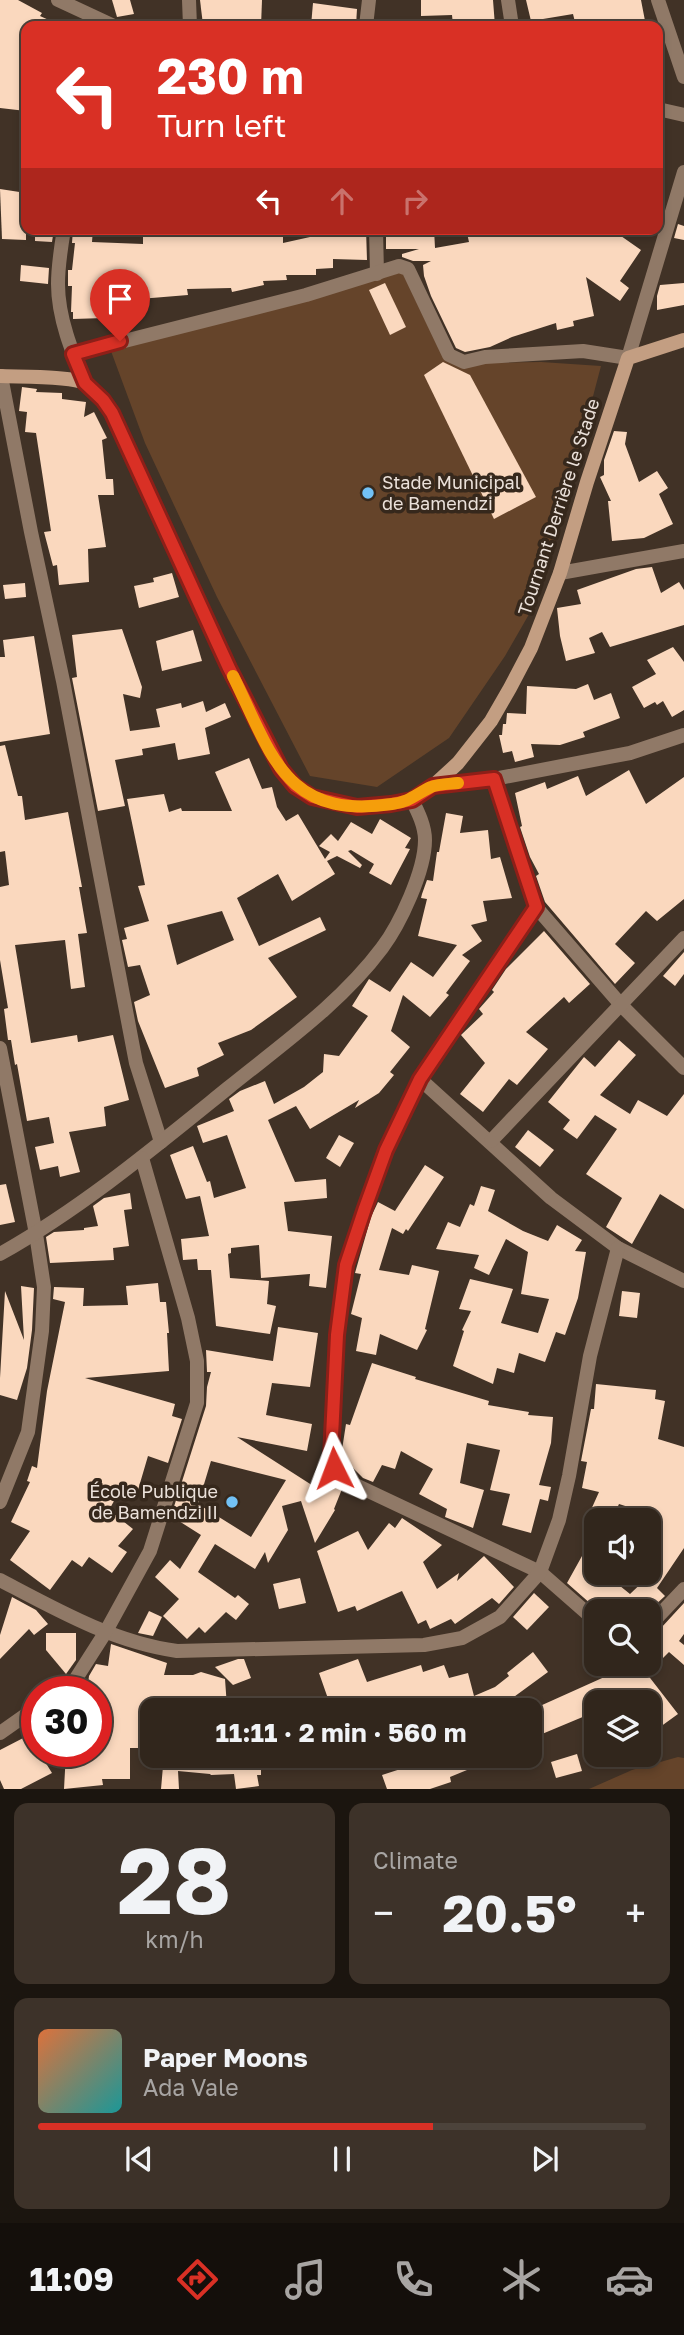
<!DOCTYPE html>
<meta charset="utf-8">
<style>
:root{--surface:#31261c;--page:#3d3229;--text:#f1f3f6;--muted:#a8a5a3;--line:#4c433b;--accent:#d93025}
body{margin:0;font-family:"Golos Text",sans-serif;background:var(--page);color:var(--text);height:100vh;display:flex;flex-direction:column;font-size:26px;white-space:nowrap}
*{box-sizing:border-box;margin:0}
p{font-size:23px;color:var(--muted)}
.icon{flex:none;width:38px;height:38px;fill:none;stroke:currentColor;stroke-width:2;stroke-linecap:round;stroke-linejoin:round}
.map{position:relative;height:1789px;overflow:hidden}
.side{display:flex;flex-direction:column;gap:14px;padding:14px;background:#1b150f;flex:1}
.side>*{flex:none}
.top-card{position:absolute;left:21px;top:21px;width:642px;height:214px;border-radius:14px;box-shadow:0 4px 10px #0003,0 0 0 2px var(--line);background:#d93025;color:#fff;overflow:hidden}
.controls{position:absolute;left:584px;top:1508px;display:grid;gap:14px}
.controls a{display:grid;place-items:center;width:77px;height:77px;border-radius:14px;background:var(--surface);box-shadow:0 4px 10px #0003,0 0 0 2px var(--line);font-size:35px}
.speed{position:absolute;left:21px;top:1676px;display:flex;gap:14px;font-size:35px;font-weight:700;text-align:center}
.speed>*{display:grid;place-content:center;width:91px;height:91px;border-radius:50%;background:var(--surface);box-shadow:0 4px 10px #0003,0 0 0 2px var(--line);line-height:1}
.speed .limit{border:10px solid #d22;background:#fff;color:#111}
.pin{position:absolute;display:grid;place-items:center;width:60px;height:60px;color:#fff;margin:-72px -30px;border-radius:50% 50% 50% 0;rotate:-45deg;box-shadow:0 0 7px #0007}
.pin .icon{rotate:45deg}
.me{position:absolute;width:77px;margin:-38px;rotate:357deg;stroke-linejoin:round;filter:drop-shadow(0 0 5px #0008)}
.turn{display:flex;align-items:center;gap:24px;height:147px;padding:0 21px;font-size:32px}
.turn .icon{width:91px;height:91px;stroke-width:2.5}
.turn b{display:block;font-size:49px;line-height:60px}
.lanes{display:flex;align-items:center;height:66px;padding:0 21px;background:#0003;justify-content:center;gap:35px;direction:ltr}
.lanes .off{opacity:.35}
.big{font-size:52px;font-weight:700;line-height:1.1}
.side .card{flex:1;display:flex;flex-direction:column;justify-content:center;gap:10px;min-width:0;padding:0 24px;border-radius:14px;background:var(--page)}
.side .dial{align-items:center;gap:0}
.dial b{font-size:91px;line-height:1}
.song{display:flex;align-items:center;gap:21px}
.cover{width:84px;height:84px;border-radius:10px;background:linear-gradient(135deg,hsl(20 70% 55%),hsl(180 70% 35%))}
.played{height:7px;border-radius:4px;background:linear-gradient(90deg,var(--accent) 65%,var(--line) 65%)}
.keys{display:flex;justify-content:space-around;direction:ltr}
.heat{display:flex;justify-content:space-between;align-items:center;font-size:38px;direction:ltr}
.side .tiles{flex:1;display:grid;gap:14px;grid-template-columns:1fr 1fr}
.card:last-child{grid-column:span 2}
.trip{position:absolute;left:140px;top:1698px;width:402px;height:70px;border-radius:14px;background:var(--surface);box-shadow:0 4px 10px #0003,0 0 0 2px var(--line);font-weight:700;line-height:70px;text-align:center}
.tab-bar{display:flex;height:112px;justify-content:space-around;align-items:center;background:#140f0b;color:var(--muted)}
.tab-bar .icon{width:49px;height:49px}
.tab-bar .on{color:var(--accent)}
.tab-bar b{font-size:32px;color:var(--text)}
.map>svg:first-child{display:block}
.green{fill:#65442a}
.building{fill:#fad8be;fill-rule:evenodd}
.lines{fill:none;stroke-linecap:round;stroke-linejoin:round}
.street{stroke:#907967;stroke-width:14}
.secondary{stroke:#c39e82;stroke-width:14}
.route-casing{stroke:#8d1f18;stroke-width:18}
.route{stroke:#d93025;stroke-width:12}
.slow{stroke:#f59e0b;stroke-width:12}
.poi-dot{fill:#72c1f5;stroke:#36281c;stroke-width:2.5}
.labels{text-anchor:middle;stroke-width:7;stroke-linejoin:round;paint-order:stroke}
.poi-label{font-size:18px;fill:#ebe1da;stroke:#36281c;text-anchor:start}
.street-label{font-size:18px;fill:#ebe1da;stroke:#36281c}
</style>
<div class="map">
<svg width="684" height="1789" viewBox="0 0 684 1789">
<rect width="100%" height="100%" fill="#413226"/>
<g class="green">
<path d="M401,270L442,355L464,363L541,362L601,366L554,544L528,616L505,656L449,738L377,787L310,776L217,597L145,443L108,343Z"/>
<path d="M678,1757L684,1758V1789H589L632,1770Z"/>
</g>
<g class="building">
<path d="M0,0H18L42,13L40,16L62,26H26V111L0,108Z"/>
<path d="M112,0H130L134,14L117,17Z"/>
<path d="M200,0H262L261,26L203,25Z"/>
<path d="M421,0H493L495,26L453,25L452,15L421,16Z"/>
<path d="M526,0H641L646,26H576L573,14L531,21Z"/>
<path d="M313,3L357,9L356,26H311Z"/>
<path d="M0,189L26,193V240L2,239Z"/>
<path d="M678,224L684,226V240L674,238Z"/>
<path d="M35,229H54L52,242L35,241Z"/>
<path d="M73,229H93L92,242L143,244V231L283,229V243L319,235V229H366L367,260L333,259V268L316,269V275H286L287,280L263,281L264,285L232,292L231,288L187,289L188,295L103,302L104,318L73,319V312H71L72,286H68V270H72L75,243H72Z"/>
<path d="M386,229H434L435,248L469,242L466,229H611L641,250L620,281L629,288L620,301L586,277L594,316L573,321L574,326L557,330L556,323L512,337L490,347L465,352L456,348L431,296L424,276L423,265L431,261H413L402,257V254L419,249H386Z"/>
<path d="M21,265L49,268L48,284L20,281Z"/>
<path d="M385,283L406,327L390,335L369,290Z"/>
<path d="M684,283V305L657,310V296L660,285Z"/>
<path d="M443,362L470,375L536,497L494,519L424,375Z"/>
<path d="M22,387L37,389L36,392L62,393V399L86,402L84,417L94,412L107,438L102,440L106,479H113L114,495H98L106,547L88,549L89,582L59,585L57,565L53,566L44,532L51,531L36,433L25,432L27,412L19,411Z"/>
<path d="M614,431L627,432L625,444L639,482L657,471L668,488L659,494L673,524L644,538L612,541L608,501H611L600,477L604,475V460Z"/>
<path d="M652,567L661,593L679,582L684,590V625L610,647L602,632L589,638L595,653L566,661L560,636L557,608L581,604L577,590L636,569Z"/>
<path d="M172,573L179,597L139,608L134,586L154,582L153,578Z"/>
<path d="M25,583L26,597L5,599L3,585Z"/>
<path d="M122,629L142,687L140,698L123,694L130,731L160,727L156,709L181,703L182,708L203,701L206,712L225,703L231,717L205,728L210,754L178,760L175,743L142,749L143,755L115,760L125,806L98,811L72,678L77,677L72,635Z"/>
<path d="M193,630L202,661L162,671L156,641Z"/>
<path d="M34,636L50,734L0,742V657H5L3,640Z"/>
<path d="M673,647L684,662V710L672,717L663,701L657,705L655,702L644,708L632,687L656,674L647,660Z"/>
<path d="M588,684L594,700L611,693L620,718L583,732L585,737L560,745L531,744L534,757L515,762L512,751L503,753L499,735H502L503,724H506L507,713L526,714L527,686L576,689Z"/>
<path d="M5,745L18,796H22L25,820L68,812L82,887H79L87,933L78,934L85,987L71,989L65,940L15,945L31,1043L77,1035L78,1042L113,1035L129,1100L104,1107L106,1126L69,1132L80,1172L60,1177L58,1166L40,1170L35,1147L54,1143L49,1117L27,1121L17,1064L15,1065L11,1040H8L4,1009L8,1008L0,960V887L9,885L5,851L0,852V746Z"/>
<path d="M249,758L262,789L272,787L277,807L286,821L298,814L325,859L330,852L319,846L331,834L338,841L351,822L372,834L380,819L411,838L405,848L410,849L391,885L369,873L374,864L351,850L348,851L362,865L360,868L337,856L327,861L335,874L292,901L278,874L237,898L259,946L320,917L326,930L268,958L297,997L251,1030L218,1043L224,1055L197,1068L199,1076L165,1088L138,1021L134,1002L150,995L140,965L128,967L122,940L127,939L124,928L149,921L138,886L145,885L127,799L164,794L169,812L181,808L182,811H232L215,772ZM222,911L234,940L177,965L167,925Z"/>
<path d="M629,770L646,804L684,777V899L657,921L646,911L615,944L635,963L615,984L545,902L536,876L539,874L530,857L520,827L522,826L515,793L545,782L547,789L578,776L586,796Z"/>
<path d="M446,813L463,816L460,833L488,830L491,859L500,857L512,898L483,901L487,921L471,925L482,941L462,955L470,961L446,993L449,995L430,1017L403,995L391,1031L410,1047L390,1072L394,1075L379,1093L355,1108L359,1100L310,1129L296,1106L268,1120L295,1182L326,1179L327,1198L284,1202L288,1231L332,1236L326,1288L309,1286L310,1274L261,1278L259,1245L231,1248V1253L228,1254L230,1278L269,1281L267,1304L276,1306L270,1334L216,1326L211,1270H198L197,1259L183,1260L181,1239L209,1236L200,1196L186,1199L170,1155L193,1146L207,1182L210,1181L214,1198L246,1188L227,1135L203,1143L197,1126L234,1111L229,1099L240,1091L265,1081L274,1104L304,1087L323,1072L324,1054L339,1056L368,1016L352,1006L369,979L390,992L411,962L433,977L457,945L418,936L427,899L421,898L422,894L427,880L433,881L437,852H439Z"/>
<path d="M544,931L590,984L569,1003L564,997L526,1032L548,1049L517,1085L509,1079L483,1112L460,1094L485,1063L461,1035L483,1014L479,1009L494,992L492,990L506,969Z"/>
<path d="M684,952V974L675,986L663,976Z"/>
<path d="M619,1040L636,1055L600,1095L630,1114L638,1100L667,1116L684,1094V1209L660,1194L632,1244L606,1227L622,1198L586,1174L617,1129L595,1115L577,1139L563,1129L570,1120L548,1102L584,1057L595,1067Z"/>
<path d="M528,1130L554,1150L540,1167L515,1147Z"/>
<path d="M339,1135L354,1143L340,1167L326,1158Z"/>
<path d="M425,1165L444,1177L408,1231L406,1229L403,1234L392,1228L379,1270L409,1275L412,1265L439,1271L425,1329L427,1330L417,1350L380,1334L376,1355L356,1351L362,1318L351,1314L361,1274L355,1273L371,1217L378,1202L395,1211Z"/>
<path d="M6,1184L15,1222L0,1225V1185Z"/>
<path d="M481,1186L495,1190L488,1211L523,1231L548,1241L557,1225L582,1240L575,1251L586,1252L578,1298L565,1335L556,1332L545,1362L519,1353L514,1373L497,1368L493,1384L453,1366L464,1331L462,1330L471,1311L459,1309L470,1279L513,1289L501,1323L538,1333L549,1299L521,1294L528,1252L506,1239L489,1275L474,1268L479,1255L436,1249L448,1222L460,1227L470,1204L474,1206Z"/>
<path d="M130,1193L132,1209L124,1210L129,1246L113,1248L114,1260L50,1263L46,1237L54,1232L84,1230V1228L98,1226L93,1206L104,1198Z"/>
<path d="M158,1283L160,1302H166L169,1333H167L169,1371L85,1378L175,1404L172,1416L182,1419L168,1463L148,1456L138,1490L123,1485L109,1510L133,1529L118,1546L127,1552L112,1573L89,1557L82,1567L72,1560L50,1590L10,1560L30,1531L11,1522L30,1482L27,1481L32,1466L37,1468L47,1391L65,1302L53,1299L54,1287L84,1288L83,1306L128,1305L126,1286Z"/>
<path d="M21,1286L34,1288L32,1330L27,1368L17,1400L0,1395V1378L5,1291L24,1340Z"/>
<path d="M622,1291L640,1293L637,1318L619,1316Z"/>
<path d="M278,1327L318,1333L310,1387L272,1383L266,1415L312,1424L307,1451L237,1437L318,1489L323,1478L342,1489L334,1509L335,1510L315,1543L301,1501L282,1506L288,1530L268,1563L265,1552L255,1569L215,1544L198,1572L235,1598L238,1595L249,1604L236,1620L226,1612L205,1633L199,1627L187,1639L163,1616L179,1599L155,1577L170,1560L180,1569L201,1535L171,1516L206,1406L207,1387L211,1372H207L206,1350L273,1361ZM211,1461L286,1480L251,1537L198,1504Z"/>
<path d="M372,1363L416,1377L415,1379L489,1401L488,1405L529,1412L528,1415L553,1417L551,1443L539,1485L551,1487L548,1501L540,1499L531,1533L502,1525L510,1494L490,1490L500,1450L467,1443L460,1483L484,1490L473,1528L445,1517L447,1509L419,1494L433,1469L401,1451L395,1469L382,1465L373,1482L363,1478L341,1456L346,1424L350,1425Z"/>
<path d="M596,1384L656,1390L655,1399L665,1401L658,1439L684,1447V1548L657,1588L665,1596L653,1607L646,1600L637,1612H600L567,1583L582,1556L597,1568V1573H604L630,1594L651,1574L649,1565L662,1546L649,1542V1521H641L644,1512L619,1504L611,1521H586L599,1492L582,1488L587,1462L581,1461L591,1409H594Z"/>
<path d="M402,1518L442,1545L423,1562L437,1589L459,1573L457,1581L484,1556L514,1587L499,1604L492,1598L455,1624L451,1619L430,1629L426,1620L418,1624L402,1591L357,1611L355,1606L338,1612L317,1551L358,1531L368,1550L389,1523L395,1528Z"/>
<path d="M300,1578L306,1603L279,1609L273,1584Z"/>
<path d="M534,1593L549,1607L527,1630L513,1617Z"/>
<path d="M12,1597L36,1610L48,1624L34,1635L29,1629L0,1659V1635Z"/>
<path d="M684,1603V1634L679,1641L684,1645V1665L669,1652L647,1674L678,1714L649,1735V1703H597V1711L542,1734L531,1710L620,1670L613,1664H649V1641Z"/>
<path d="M149,1611L162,1617L153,1636L138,1633Z"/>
<path d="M46,1633H76V1660L66,1674L46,1650Z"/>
<path d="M111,1644L167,1663L164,1675H193L201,1672L225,1679L227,1707L211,1710H152V1725L139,1723L138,1748H130V1779H102L103,1785L64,1789L66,1752H96V1692H87L89,1676L96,1664L108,1666Z"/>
<path d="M533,1652L548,1672L507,1702L491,1710H332L319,1673L358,1659L367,1682L421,1665L423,1672L444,1665L449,1678L468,1673L474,1696L495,1687L509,1676L507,1673Z"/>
<path d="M238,1659H244L251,1678L233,1685L215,1667Z"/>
<path d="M29,1735L37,1752H39L52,1773L21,1789H4L0,1780V1750Z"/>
<path d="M577,1754L582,1771L556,1778L551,1762Z"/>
<path d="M164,1755L261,1756V1775H257L259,1786L236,1789L234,1774L211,1775L210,1774L178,1771L179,1789H161Z"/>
<path d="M444,1755L501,1756L450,1777L451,1782L430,1789H387L382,1775Z"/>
</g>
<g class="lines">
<g class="street">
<path d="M58,0L114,26"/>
<path d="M189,0L190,26"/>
<path d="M508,0L512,26"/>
<path d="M658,0L684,77"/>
<path d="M366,26L369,0"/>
<path d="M658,109L684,115"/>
<path d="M64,229C61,247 58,265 58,284C58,318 72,352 85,383"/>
<path d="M376,229L377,274"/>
<path d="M73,354L306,295L399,266L408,269L449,355L464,362L485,357L583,351L628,358L684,172"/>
<path d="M1,376L31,532L63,681L136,1063L161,1142"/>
<path d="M560,573L684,551"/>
<path d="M494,779L536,907L622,1006L684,1068"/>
<path d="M433,786L494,779L630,753L684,735"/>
<path d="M536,907L420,1079L386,1150L364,1208L346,1265L337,1335L331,1457L334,1469L345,1480L540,1572L597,1622"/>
<path d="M0,1048L36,1234L44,1287L42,1331L28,1432L0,1502"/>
<path d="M420,1079L551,1198L618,1248L684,1281"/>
<path d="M491,1141L684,938"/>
<path d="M0,1254C82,1208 155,1147 228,1088C281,1045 341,1003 382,948C400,924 425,871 425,840C425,826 418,812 412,800"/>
<path d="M0,1580C57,1610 113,1642 177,1651L424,1645L462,1638L500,1617L540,1572L559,1520L569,1476L590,1356L618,1248"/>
<path d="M649,1626L684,1589"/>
<path d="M57,1692L75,1680L105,1633L150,1551L197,1403V1361L188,1318L142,1158"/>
<path d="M0,1733L37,1707"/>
</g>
<path class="secondary" d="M0,376C19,377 71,376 85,383C96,389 105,403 112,413L229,668L280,769L295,786L312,797L357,807L391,804L412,800L433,786L458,763L491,721L510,688L531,648L560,573L587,482L628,358L684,340"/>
</g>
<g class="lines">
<defs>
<path id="route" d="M120,341L73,354L85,383L103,400L112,413L229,668L281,769L295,786L312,797L357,807L391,804L412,800L433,786L494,779L536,907L420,1079L386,1150L365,1208L346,1265L337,1335L331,1457L334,1468"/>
</defs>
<use href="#route" class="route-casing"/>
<use href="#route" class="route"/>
<path class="slow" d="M233,676C272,755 285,820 392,804C410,802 416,794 431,787C439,784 449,784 458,783"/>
</g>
<g class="poi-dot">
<circle cx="368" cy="493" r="7"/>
<circle cx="232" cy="1502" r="7"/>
</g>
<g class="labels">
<g class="poi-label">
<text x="382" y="489">Stade Municipal<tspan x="382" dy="21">de Bamendzi</tspan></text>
<text x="218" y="1498" text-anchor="end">École Publique<tspan x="218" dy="21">de Bamendzi II</tspan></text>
</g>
<g class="street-label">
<text transform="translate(559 507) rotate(-72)" y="6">Tournant Derrière le Stade</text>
</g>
</g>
</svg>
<div class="controls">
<a><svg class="icon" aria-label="sound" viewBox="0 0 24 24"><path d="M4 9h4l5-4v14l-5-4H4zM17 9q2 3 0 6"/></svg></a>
<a><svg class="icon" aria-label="search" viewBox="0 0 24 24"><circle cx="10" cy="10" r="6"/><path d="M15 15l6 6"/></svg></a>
<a><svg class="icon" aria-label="layers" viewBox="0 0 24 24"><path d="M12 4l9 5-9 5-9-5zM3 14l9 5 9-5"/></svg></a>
</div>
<div class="speed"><div class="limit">30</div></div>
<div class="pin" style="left:120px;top:341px;background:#d93025"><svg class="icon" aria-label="arrive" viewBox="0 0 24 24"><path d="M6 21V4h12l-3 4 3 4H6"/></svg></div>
<svg class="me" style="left:334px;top:1468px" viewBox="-20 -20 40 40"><path d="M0-17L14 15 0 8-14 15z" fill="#d93025" stroke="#fff" stroke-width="4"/></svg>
<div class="trip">11:11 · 2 min · 560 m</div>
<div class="top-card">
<div class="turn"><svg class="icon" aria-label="left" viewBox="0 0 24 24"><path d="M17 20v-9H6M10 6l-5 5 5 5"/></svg><div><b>230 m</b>Turn left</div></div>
<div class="lanes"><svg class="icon" aria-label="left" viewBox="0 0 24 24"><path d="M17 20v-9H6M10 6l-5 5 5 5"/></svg><svg class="icon off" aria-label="ahead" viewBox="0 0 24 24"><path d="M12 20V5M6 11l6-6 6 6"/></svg><svg class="icon off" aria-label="right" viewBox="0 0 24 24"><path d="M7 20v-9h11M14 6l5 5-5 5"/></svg></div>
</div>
</div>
<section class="side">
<div class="tiles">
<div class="card dial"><b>28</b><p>km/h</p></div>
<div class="card"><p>Climate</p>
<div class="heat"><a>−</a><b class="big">20.5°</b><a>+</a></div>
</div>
<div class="card">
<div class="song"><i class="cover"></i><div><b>Paper Moons</b><p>Ada Vale</p></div></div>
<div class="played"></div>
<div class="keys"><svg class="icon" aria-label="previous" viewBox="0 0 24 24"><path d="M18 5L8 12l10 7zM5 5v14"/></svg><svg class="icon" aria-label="pause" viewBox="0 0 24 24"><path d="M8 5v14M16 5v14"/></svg><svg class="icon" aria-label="next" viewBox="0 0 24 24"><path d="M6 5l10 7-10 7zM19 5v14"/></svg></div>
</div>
</div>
</section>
<nav class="tab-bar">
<b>11:09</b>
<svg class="icon on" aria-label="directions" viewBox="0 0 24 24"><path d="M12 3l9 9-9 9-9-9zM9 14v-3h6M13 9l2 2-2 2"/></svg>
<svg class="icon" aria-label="music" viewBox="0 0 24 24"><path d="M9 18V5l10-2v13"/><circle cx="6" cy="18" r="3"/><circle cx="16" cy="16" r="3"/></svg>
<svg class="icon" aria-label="phone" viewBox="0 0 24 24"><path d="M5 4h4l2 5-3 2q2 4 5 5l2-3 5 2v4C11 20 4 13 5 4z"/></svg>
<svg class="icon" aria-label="climate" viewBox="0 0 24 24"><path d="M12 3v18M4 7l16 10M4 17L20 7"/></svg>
<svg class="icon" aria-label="car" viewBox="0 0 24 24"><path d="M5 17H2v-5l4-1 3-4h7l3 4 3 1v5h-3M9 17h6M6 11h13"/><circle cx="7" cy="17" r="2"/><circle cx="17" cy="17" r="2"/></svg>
</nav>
